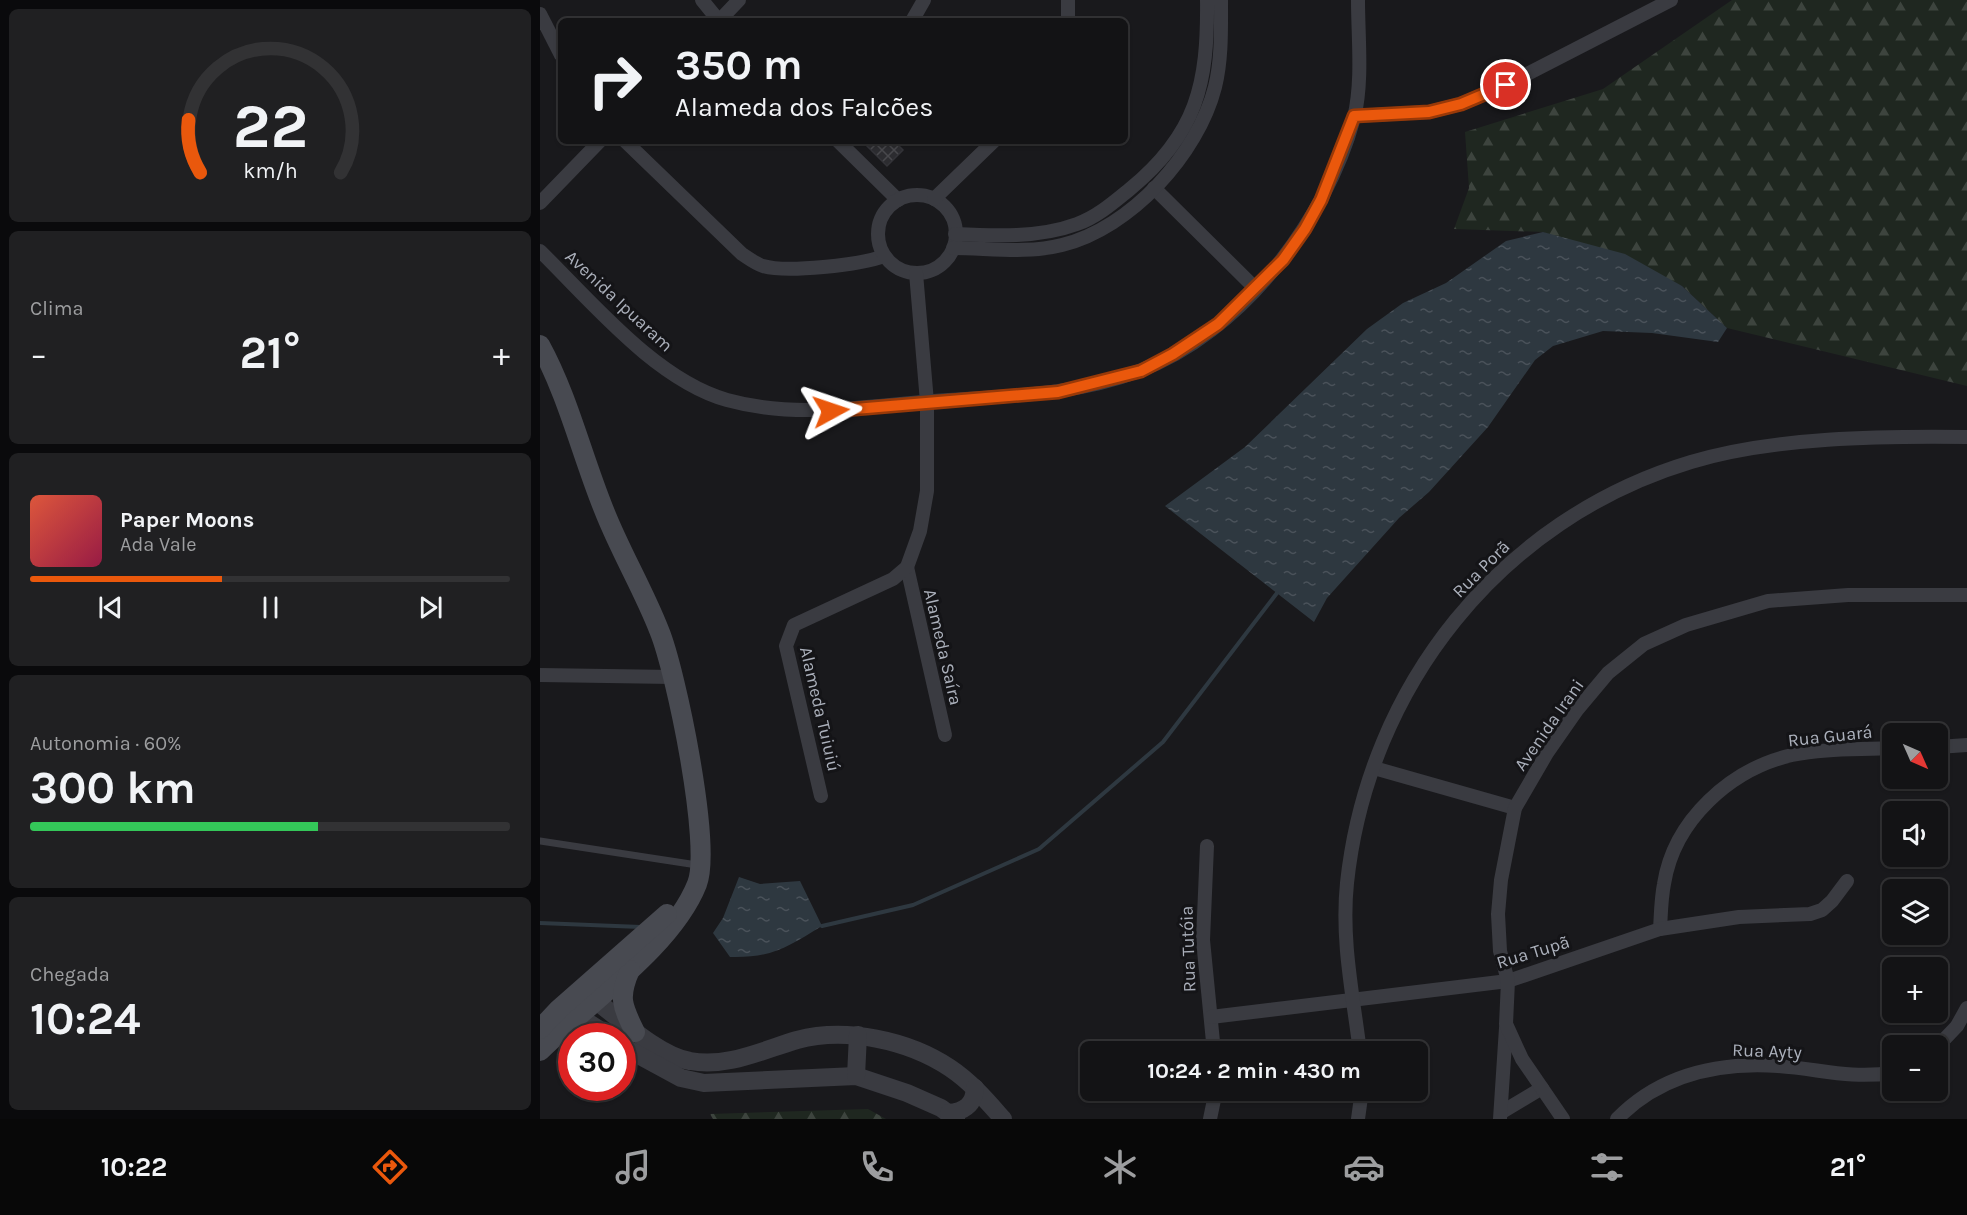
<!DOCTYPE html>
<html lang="pt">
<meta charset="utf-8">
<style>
:root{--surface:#131315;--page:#202022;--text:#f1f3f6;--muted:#9d9ea0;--line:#323234;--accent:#ea580c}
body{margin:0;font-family:Karla,sans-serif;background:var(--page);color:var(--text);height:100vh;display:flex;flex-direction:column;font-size:22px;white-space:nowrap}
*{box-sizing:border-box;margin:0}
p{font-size:20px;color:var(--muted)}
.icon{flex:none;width:33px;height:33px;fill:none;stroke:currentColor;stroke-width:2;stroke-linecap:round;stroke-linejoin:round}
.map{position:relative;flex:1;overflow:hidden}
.panel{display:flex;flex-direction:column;gap:9px;padding:9px;background:#0a0a0c;width:540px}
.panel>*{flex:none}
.hud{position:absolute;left:18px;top:18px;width:570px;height:126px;border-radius:9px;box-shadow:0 2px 4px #0004,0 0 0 2px var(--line);background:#131315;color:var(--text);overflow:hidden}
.needle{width:39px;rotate:135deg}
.fabs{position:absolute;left:1342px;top:723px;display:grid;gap:12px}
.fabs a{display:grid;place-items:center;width:66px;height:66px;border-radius:9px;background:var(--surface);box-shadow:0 2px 4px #0004,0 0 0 2px var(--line);font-size:30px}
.speed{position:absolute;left:18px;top:1023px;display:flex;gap:12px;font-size:30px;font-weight:700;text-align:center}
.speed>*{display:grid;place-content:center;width:78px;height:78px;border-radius:50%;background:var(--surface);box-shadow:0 2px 4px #0004,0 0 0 2px var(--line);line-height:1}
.speed .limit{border:9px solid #d22;background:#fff;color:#111}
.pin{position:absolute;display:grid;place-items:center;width:51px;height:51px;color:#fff;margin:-26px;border:3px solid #fff;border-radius:50%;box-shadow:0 2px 6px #0007}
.me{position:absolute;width:66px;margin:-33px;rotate:85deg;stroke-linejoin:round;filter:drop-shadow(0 0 4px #0008)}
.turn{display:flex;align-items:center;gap:21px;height:126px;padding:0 18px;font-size:27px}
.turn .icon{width:78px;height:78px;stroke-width:2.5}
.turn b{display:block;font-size:42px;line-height:51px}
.big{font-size:45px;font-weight:700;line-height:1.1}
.panel .tile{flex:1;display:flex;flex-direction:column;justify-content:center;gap:9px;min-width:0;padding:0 21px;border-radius:9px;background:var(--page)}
.panel .dial{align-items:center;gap:0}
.dial svg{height:156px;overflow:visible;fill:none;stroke:var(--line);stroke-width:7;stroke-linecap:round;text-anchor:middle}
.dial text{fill:var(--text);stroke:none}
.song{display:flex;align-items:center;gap:18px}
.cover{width:72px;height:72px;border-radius:9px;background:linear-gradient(135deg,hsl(10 70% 55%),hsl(340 70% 35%))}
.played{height:6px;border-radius:3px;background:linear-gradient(90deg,var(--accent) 40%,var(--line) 40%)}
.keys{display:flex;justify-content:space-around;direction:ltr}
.heat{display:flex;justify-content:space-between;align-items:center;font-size:33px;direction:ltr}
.charge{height:9px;border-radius:4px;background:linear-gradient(90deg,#34c759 60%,var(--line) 0)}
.trip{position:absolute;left:540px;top:1041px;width:348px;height:60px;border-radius:9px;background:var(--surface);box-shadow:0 2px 4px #0004,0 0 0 2px var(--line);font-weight:700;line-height:60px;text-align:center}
.tab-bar{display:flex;height:96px;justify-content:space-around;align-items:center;background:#080808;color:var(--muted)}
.tab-bar .icon{width:42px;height:42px}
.tab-bar .selected{color:var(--accent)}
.tab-bar b{font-size:27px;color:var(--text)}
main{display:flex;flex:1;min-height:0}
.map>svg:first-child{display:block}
.forest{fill:url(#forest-firs)}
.water{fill:url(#water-ripples)}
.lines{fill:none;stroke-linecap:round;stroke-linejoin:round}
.stream{stroke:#2e3840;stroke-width:4}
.building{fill:url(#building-cross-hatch);stroke:#333338;stroke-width:1.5}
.service{stroke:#3a3b41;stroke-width:7}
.minor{stroke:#3a3b41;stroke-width:14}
.tertiary{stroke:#3a3b41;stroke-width:18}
.secondary{stroke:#484a51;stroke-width:20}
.route-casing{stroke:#983908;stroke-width:15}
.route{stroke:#ea580c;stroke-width:10}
.labels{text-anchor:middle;stroke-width:6;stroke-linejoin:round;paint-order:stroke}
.street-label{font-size:18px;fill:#abb0bb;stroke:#141417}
</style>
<main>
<section class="panel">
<div class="tile dial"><svg viewBox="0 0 100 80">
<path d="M14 69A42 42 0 1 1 86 69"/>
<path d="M14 69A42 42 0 0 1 8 42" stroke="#ea580c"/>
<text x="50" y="56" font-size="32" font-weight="700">22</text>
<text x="50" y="72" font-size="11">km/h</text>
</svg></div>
<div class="tile"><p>Clima</p>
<div class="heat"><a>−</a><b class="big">21°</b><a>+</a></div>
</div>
<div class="tile">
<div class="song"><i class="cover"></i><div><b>Paper Moons</b><p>Ada Vale</p></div></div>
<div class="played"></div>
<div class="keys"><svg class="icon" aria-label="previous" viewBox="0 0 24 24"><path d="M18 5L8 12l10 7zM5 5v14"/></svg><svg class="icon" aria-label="pause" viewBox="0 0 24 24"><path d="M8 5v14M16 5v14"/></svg><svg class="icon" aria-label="next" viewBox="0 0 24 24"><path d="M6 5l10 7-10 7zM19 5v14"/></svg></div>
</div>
<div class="tile"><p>Autonomia · 60%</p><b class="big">300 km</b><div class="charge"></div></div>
<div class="tile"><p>Chegada</p><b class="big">10:24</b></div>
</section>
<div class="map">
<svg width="1427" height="1119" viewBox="0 0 1427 1119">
<defs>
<pattern id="forest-firs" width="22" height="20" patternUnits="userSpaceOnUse" patternTransform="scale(1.5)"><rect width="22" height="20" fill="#1f2720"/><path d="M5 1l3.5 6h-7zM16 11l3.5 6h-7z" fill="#3d443e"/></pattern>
<pattern id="water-ripples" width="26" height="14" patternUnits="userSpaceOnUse" patternTransform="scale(1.5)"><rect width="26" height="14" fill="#2e3840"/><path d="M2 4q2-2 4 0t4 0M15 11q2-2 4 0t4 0" fill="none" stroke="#4a525a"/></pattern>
<pattern id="building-cross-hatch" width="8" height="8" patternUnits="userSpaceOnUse" patternTransform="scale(1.5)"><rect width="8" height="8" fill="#2c2c30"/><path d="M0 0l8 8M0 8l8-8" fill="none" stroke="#48484c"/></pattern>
</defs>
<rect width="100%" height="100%" fill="#19191c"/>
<g class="forest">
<path d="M1192,0H1427V386L1187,328L1142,286L1003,232L914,229L929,188L925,132L1063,89Z"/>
<path d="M328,1109L346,1119H173L170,1114Z"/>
</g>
<g class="water">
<path d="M1003,232L1085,254L1142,286L1187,328L1178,342L1112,333L1063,331L1013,346L995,360L948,427L889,492L859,518L787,598L774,622L625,506L705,447L827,329L863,303L906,283L966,241Z"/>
<path d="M199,877L220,884L260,881L282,926C247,947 233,958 190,957L173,933L183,918Z"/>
</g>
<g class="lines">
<g class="stream">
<path d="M0,923L101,927"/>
<path d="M282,926L373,905L499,849L623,742L737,593"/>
</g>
</g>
<path class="building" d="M322,141H354L363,150L347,166Z"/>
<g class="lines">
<path class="service" d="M0,841L157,865"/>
<g class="minor">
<path d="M162,0L179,21"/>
<path d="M0,14L21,55"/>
<path d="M179,21L199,0"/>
<path d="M372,21L384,0"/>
<path d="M528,21V0"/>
<path d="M814,116L889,112L921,104L966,85L1131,0"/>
<path d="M85,141L202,254C208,258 216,264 223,266C246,273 321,265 344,256"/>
<path d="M298,141L358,200"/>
<path d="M614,188L716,289"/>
<circle cx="377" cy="234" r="39"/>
<path d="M394,199L454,141"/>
<path d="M0,203L60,141"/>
<path d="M415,234C455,236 499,238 537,224C557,217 574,202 590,189C657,134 668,84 667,0"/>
<path d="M413,248C448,248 488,254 522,245C591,228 658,154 675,87C682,59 681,28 681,0"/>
<path d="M0,251C52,302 116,380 187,400C255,419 325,406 394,401C463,396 534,396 599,371C701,333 786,221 814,118C823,81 818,38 818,0"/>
<path d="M367,567L405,735"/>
<path d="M0,675L133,677"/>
<path d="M1398,747L1427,745"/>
<path d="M834,768L975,808"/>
<path d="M281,796L246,646L254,625L353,579L367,567L380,531L387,491V402L376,273"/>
<path d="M667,846L663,940L674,1052"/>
<path d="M1120,929C1121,914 1121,899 1124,884C1134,820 1191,769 1252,755C1285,748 1320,750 1353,748"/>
<path d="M671,1017L968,981L1120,929L1199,917L1270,914L1282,910L1292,901L1307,881"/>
<path d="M1398,1046L1417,1026L1427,1008"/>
<path d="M820,1052C813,995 801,940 807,883C828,686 961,519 1151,462C1234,437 1341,436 1427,437"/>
<path d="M962,1112L1002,1088"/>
<path d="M670,1119L676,1090"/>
<path d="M818,1119L822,1090"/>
<path d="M960,1119L966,1028"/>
<path d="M1023,1119L982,1059L966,1024L968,981L960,951L958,914L961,880L975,808L1007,753L1037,710L1068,673L1104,644L1146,625L1228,601L1308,595H1427"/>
<path d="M1077,1119C1120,1075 1178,1062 1238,1066C1281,1069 1307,1079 1353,1073"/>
</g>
<g class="tertiary">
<path d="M55,1000C80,1019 119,1056 150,1061C187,1068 223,1050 257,1040C306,1027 368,1040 410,1068C431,1082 447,1101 463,1119"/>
<path d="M38,1016L69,1036"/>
<path d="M82,1046L141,1078L164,1083L316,1076L367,1093L401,1108L416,1119"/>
<path d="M316,1076L318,1035"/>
<path d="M409,1113C425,1111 434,1105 435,1088"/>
</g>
<g class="secondary">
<path d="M0,345C28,396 42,456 64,510C80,551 103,589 119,630C136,671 172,846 157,884C132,947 48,1003 0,1051"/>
<path d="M90,970C78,997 82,1006 95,1032"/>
<path d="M0,1029L19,1009L127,914"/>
</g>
</g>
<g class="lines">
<defs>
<path id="route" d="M291,411L518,392L601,371L633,354L678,324L743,260L765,229L781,200L814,116L889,112L921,104L966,85"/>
</defs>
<use href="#route" class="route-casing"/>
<use href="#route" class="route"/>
</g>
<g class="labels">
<g class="street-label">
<text transform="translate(79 301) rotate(43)" y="6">Avenida Ipuaram</text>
<text transform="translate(941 569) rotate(-45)" y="6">Rua Porã</text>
<text transform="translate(403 647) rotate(77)" y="6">Alameda Saíra</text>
<text transform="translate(280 709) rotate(77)" y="6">Alameda Tuiuiú</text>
<text transform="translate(1009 725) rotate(-55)" y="6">Avenida Irani</text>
<text transform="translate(1290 736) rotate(-6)" y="6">Rua Guará</text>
<text transform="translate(648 949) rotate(-92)" y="6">Rua Tutóia</text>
<text transform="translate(993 952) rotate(-17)" y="6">Rua Tupã</text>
<text transform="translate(1227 1051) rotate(2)" y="6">Rua Ayty</text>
</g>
</g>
</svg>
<div class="fabs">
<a><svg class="needle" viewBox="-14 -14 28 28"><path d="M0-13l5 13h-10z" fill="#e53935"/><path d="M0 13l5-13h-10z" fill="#9d9ea0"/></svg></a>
<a><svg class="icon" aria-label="sound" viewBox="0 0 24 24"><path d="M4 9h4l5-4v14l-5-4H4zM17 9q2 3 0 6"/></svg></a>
<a><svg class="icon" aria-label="layers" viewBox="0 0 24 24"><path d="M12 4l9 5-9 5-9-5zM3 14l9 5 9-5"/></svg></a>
<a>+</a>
<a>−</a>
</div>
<div class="speed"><div class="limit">30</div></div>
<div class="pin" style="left:966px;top:85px;background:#d93025"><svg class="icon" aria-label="arrive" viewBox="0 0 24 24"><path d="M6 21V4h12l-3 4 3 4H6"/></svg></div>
<svg class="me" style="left:291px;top:411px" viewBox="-20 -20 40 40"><path d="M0-17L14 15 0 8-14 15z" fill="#ea580c" stroke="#fff" stroke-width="4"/></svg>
<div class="trip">10:24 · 2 min · 430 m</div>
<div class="hud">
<div class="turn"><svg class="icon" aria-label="right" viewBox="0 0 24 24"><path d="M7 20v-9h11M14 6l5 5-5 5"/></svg><div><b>350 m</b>Alameda dos Falcões</div></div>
</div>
</div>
</main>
<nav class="tab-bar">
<b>10:22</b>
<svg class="icon selected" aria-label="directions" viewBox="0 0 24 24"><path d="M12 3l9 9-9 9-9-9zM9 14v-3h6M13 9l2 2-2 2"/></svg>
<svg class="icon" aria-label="music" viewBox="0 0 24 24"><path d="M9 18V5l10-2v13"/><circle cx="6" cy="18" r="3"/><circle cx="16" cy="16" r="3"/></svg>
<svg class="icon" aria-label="phone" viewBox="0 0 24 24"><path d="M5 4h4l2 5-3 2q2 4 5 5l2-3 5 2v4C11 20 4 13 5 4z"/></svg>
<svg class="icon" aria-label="climate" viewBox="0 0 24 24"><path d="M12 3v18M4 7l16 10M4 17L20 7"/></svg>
<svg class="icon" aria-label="car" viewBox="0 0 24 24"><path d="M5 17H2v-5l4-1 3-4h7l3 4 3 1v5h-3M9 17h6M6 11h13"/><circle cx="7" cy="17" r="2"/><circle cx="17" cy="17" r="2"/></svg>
<svg class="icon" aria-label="filters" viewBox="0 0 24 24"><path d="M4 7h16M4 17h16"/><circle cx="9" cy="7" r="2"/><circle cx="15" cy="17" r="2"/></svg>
<b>21°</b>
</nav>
